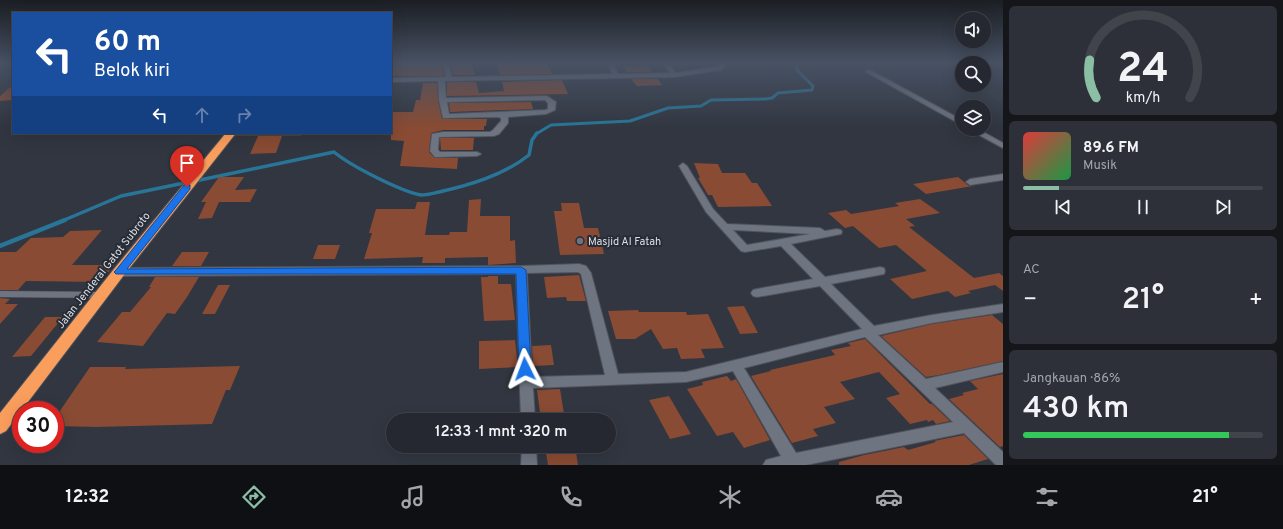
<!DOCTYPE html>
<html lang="id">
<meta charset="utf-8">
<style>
:root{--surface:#252830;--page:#2d3038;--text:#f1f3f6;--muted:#a3a6ab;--line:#42444c;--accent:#8abfa5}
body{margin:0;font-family:Overpass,sans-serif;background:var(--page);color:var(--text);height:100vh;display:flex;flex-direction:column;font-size:15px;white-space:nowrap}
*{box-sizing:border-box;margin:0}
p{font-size:13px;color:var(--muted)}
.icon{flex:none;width:22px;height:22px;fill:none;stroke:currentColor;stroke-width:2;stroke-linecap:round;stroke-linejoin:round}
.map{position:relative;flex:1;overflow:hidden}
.side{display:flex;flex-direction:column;gap:6px;padding:6px;background:#14161a;width:280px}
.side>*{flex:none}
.guide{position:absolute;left:12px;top:12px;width:380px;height:122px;border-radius:0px;box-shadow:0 4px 16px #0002,0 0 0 1px var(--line);background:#1a4fa0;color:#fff;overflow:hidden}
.controls{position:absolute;left:955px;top:12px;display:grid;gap:8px}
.controls a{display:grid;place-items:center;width:36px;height:36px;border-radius:50%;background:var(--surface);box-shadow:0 4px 16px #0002,0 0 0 1px var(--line);font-size:20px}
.speed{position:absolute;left:12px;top:401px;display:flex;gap:8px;font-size:20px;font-weight:700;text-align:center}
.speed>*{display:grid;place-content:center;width:52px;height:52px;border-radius:50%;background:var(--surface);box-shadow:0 4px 16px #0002,0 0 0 1px var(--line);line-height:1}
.speed .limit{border:6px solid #d22;background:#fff;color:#111}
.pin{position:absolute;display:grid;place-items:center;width:34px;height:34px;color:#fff;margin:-41px -17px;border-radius:50% 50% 50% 0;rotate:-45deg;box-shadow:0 0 4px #0007}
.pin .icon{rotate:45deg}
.me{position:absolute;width:44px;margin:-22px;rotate:357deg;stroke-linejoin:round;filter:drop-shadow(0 0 3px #0008)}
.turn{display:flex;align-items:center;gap:14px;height:84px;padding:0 16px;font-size:18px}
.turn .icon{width:52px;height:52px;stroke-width:2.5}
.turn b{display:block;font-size:28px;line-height:34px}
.lanes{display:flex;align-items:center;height:38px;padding:0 16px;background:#0003;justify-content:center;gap:20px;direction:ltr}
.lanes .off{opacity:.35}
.big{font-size:30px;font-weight:600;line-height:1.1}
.side .tile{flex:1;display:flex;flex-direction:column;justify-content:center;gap:6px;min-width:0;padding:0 14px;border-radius:6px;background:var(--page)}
.side .dial{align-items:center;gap:0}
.dial svg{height:104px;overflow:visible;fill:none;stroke:var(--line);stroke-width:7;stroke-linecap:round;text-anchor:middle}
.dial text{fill:var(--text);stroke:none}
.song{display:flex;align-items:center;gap:12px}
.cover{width:48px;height:48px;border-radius:6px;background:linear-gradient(135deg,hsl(0 70% 55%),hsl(140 70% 35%))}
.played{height:4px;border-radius:2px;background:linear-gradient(90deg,var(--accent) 15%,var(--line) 15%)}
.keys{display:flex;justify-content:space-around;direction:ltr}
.heat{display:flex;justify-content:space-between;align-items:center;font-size:22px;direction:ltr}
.charge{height:6px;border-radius:3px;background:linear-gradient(90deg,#34c759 86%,var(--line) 0)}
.trip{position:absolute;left:386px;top:413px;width:230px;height:40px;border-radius:20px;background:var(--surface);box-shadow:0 4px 16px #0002,0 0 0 1px var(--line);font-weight:600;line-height:40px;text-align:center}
.menu{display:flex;height:64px;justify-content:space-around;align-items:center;background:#0f1013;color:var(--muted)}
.menu .icon{width:28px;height:28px}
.menu .on{color:var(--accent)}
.menu b{font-size:18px;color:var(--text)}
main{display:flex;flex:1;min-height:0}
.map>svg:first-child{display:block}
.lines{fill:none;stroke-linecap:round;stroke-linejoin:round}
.stream-far2{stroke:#287598;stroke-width:3}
.stream-far1{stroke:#287598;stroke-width:3.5}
.stream{stroke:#287598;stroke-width:4.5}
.building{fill:#894b33}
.lane-casing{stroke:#4f535c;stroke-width:1}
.street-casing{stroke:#4f535c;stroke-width:2}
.highway-casing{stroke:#4f535c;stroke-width:2}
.lane{fill:#6e7480;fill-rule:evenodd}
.street{fill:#6e7480;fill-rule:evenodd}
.highway{fill:#fa9e5d;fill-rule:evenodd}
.route{fill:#1a73e8;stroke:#114b97}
.worship-dot{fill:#6b7280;stroke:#272c36;stroke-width:1.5}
.labels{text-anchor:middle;stroke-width:4;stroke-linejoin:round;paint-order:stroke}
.poi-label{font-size:11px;fill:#dbdee5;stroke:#272c36;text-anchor:start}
.street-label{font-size:11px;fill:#dbdee5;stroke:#272c36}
</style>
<main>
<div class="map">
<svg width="1003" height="465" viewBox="0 0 1003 465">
<rect width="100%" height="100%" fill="#313640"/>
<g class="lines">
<path class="stream-far2" d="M536,134L551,125L630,121L668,108L701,106L711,100L765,99L772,98L778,93L812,90L813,86L796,69L798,63"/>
<g class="stream-far1">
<path d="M195,181L334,152C351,166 400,191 421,195C427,195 434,193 439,192C470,185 504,175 529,155L532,140L537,133"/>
<path d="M62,221L121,196L189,182"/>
</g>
<path class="stream" d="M0,246L65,220"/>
</g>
<g class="building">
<path d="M391,63H442L444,76H391Z"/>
<path d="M451,63H472L475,75H453Z"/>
<path d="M497,63H547L552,74L500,75Z"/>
<path d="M648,66L652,72H626L623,67Z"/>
<path d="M631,79H658L662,85L637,86Z"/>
<path d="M562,80L568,94L447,96V82H476L479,93L504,91L502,82Z"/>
<path d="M423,83H437L438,100L442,119H487L486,126H484V130H443L431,133L429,152L435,158H458L457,169L400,166L404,141L391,140V112H413L416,100H420Z"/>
<path d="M13,85V100L0,101V96Z"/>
<path d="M531,102L533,109L450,112L449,103Z"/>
<path d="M258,136H282L276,153L250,154Z"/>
<path d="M440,138H474L473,150H441Z"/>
<path d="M694,163L718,164L722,173H745L752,183H757L772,206L718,207L712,195H708L704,188L698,178H700Z"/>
<path d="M219,177H244L235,190L257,189L250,202H219L212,218L198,219L206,202H201Z"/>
<path d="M958,177L969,186H973L926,194L913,184Z"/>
<path d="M481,199L480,216H510V241L515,240L516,263L488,265V257L445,258V263H422L423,257L364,259L372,233H369L376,209H415L417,202H430L425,235H449L450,232H467L469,200Z"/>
<path d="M920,199L940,213L906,219L915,226L909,227L974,278L999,273L1003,276V291L995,285L968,291L971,293L955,297L948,291L912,299L890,279L927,271L896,245L879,248L853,226L845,228L828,213L846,210L851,214L899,206L895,203Z"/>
<path d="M561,203H579L584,228H598L604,254L560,255L554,211H562Z"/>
<path d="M102,230L72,265H114L100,282L26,281L18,290H0V252H16L31,238L63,237L70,231Z"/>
<path d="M318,245H340L335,259H313Z"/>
<path d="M182,252H209L201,266H172Z"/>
<path d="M579,275L586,301H567L566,297L547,298L544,277Z"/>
<path d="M488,276H498V284H511L515,320L484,321L481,277H488Z"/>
<path d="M155,277H199L187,297L175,314L167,313L143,346L97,342L122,312H130L151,287H149Z"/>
<path d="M218,285H230L215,314H202Z"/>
<path d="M0,298L10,299L5,304H18L0,324Z"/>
<path d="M744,306L758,333L740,334L727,307Z"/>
<path d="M638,310L639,312H686L687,315L708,314L724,348L701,349L705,358L681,359L677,348L663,349L651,329L635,339H616L608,311Z"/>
<path d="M992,315L1003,324V361L939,375L926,377L881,336L932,324Z"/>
<path d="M45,317H63L31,356L12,357Z"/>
<path d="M865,339L930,404H932L950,421L936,424L933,420L928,422L927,420L910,424L886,398L900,394L879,372L840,382L855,399L824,407L836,423L813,429L818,436L792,443L751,376L771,371L770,370L835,355L831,350L851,346L848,343Z"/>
<path d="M515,340L518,367L479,369V341Z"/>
<path d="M551,345L554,365L533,366L532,346Z"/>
<path d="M240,366L230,390H226L212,424L96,427L55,426V418L90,367H126L125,369Z"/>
<path d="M1003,374V446L1000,447L949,399L964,395L962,393L978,389L970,381Z"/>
<path d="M727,376L731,381L736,379L770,440L744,448L733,432L717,436L687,389L703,385L702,382Z"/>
<path d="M560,389L565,420H541L537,390Z"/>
<path d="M669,396L691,434L670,439L649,400Z"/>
<path d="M964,435L988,459L969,465H839V462L864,455L904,447L908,450L936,442L934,441Z"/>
<path d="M545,446H575L578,465H548Z"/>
</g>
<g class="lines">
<defs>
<g id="lane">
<path d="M228,133H304L301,135H231Z"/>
<path d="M0,291L102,292L105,293L106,295L105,297L102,298L0,297Z"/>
</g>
<g id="street">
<path d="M443,63H449L452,77L612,74L607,63H613L618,74L670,73L663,63H669L676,73L719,66L716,63H723L725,66L721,70L674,77L445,81L446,98L547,96L556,102L555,110L546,114L508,117V123L499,134L494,136L439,137L438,150L440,152H477L481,154L477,156L438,157H435L430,151L432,134L443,132H490L493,130L501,121V118L498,117L443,118L439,100L438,81L391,82V78L446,77ZM545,100L548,103V109L545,110L449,114L447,102Z"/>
<path d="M866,70H870L962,120V125L866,72Z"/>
<path d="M968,129H978L1003,143V148Z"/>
<path d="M683,163L687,166L713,209L727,224L820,228L825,231L837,229L841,230L842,232L841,234L791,244L825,277L880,267L884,268L885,271L884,274L831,284L874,326L932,315L1003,304V312L932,323L878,335L926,379L1003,362V372L935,388L1003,452V465H996L964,433L806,465H763L766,460L781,456L733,371L686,382L533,388L535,420H521L516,274L119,276L115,275L114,272L115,269L119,268L521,266L579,264L586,266L591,273L618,374L686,372L862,329L820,286L757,297L753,296L751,293L753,290L757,289L813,279L781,246L745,252L741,251L706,212L679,166ZM733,230L810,234L747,245ZM578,272L581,274L605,375L532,377L527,273ZM865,337L953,422L796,453L744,368Z"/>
<path d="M1003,174V180L970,185L966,182L970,179Z"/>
<path d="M522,446H536L537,465H521Z"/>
</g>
<path id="highway" d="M226,133H236L124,275L6,431L0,434V413L114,269Z"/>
</defs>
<use href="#lane" class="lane-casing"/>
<use href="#street" class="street-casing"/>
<use href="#highway" class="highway-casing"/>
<use href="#lane" class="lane"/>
<use href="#street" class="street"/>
<use href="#highway" class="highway"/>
</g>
<linearGradient id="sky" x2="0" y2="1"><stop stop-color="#1b1e23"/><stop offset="0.49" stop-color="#485264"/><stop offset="1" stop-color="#485264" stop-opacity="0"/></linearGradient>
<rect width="1003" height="128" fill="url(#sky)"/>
<path class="route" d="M187,184L190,185V189L127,269L521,267L526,270L531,369L530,373L525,374L521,373L519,369L516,274H116L114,272L116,270L184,185Z"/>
<circle class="worship-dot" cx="580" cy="241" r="4"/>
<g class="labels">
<g class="poi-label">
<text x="588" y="245">Masjid Al Fatah</text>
</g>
<g class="street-label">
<text transform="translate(103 270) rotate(-52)" y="4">Jalan Jenderal Gatot Subroto</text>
</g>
</g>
</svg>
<div class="controls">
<a><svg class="icon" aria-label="sound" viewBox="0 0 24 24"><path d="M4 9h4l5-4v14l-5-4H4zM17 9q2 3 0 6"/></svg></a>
<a><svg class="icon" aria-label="search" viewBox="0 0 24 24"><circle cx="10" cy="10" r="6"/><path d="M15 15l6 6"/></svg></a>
<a><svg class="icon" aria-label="layers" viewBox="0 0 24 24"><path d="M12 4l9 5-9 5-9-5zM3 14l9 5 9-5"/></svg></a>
</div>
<div class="speed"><div class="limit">30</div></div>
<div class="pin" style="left:187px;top:187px;background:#d93025"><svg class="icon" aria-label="arrive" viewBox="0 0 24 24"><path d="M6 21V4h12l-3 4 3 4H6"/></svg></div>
<svg class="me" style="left:525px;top:369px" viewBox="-20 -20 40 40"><path d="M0-17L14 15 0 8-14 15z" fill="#1a73e8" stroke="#fff" stroke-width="4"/></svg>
<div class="trip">12:33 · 1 mnt · 320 m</div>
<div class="guide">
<div class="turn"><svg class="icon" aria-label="left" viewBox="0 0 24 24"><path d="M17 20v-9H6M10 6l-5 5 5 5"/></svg><div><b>60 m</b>Belok kiri</div></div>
<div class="lanes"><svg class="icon" aria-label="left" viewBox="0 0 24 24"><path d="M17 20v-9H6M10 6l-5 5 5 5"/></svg><svg class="icon off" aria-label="ahead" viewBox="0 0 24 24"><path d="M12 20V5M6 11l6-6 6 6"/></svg><svg class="icon off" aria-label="right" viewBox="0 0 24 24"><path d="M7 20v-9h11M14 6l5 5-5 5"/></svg></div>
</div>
</div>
<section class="side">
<div class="tile dial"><svg viewBox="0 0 100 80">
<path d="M14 69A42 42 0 1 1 86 69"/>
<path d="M14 69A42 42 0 0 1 9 40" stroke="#8abfa5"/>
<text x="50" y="56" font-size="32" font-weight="700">24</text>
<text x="50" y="72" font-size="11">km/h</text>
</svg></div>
<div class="tile">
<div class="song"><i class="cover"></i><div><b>89.6 FM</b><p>Musik</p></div></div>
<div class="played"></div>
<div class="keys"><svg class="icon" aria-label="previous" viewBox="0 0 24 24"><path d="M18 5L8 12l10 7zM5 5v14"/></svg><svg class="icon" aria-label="pause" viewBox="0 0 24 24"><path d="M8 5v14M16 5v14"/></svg><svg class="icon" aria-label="next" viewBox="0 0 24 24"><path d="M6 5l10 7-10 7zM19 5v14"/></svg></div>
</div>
<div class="tile"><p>AC</p>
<div class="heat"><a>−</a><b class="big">21°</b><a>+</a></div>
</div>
<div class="tile"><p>Jangkauan · 86%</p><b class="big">430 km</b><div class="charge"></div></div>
</section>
</main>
<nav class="menu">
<b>12:32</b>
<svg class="icon on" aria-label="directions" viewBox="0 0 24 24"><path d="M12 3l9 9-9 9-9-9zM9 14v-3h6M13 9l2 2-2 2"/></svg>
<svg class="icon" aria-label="music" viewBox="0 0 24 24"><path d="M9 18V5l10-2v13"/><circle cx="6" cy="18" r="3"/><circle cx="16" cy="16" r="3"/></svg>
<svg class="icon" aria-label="phone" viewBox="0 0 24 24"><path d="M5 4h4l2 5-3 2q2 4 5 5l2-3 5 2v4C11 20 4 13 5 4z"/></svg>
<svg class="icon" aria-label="climate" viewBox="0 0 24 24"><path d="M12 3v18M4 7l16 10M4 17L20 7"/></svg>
<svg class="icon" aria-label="car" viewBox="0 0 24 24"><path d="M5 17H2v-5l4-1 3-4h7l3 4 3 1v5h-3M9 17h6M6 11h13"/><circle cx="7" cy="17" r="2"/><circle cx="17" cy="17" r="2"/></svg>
<svg class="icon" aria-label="filters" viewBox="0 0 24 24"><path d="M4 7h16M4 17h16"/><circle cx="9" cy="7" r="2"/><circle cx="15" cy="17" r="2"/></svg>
<b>21°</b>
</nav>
